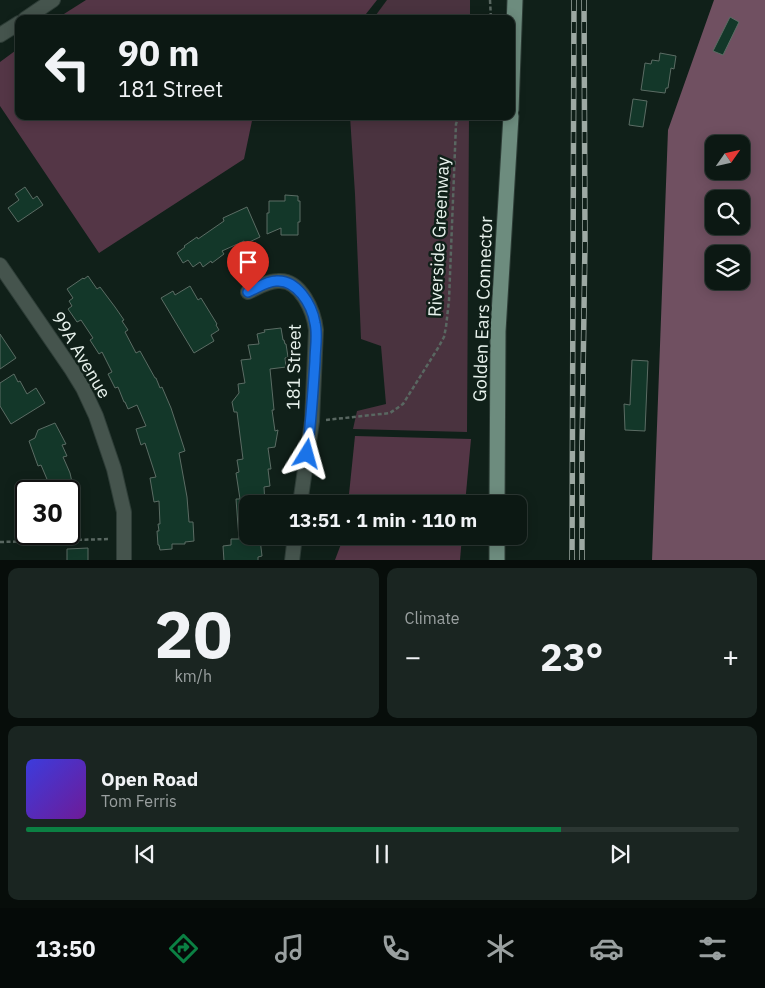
<!DOCTYPE html>
<meta charset="utf-8">
<style>
:root{--surface:#0c1813;--page:#1a2521;--text:#f1f3f6;--muted:#9aa0a0;--line:#2c3733;--accent:#0b8043}
body{margin:0;font-family:"IBM Plex Sans",sans-serif;background:var(--page);color:var(--text);height:100vh;display:flex;flex-direction:column;font-size:19px;white-space:nowrap}
*{box-sizing:border-box;margin:0}
p{font-size:16px;color:var(--muted)}
.icon{flex:none;width:28px;height:28px;fill:none;stroke:currentColor;stroke-width:2;stroke-linecap:round;stroke-linejoin:round}
.map{position:relative;height:560px;overflow:hidden}
.drawer{display:flex;flex-direction:column;gap:8px;padding:8px;background:#070d0a;flex:1}
.drawer>*{flex:none}
.top-card{position:absolute;left:15px;top:15px;width:500px;height:105px;border-radius:10px;box-shadow:0 2px 12px #0003,0 0 0 1px var(--line);background:#0c1813;color:var(--text);overflow:hidden}
.needle{width:32px;rotate:56deg}
.buttons{position:absolute;left:705px;top:135px;display:grid;gap:10px}
.buttons a{display:grid;place-items:center;width:45px;height:45px;border-radius:10px;background:var(--surface);box-shadow:0 2px 12px #0003,0 0 0 1px var(--line);font-size:25px}
.speed{position:absolute;left:15px;top:480px;display:flex;gap:10px;font-size:25px;font-weight:700;text-align:center}
.speed>*{display:grid;place-content:center;width:65px;height:65px;border-radius:50%;background:var(--surface);box-shadow:0 2px 12px #0003,0 0 0 1px var(--line);line-height:1}
.speed .limit{border:2px solid #111;border-radius:8px;background:#fff;color:#111}
.pin{position:absolute;display:grid;place-items:center;width:42px;height:42px;color:#fff;margin:-51px -21px;border-radius:50% 50% 50% 0;rotate:-45deg;box-shadow:0 0 5px #0007}
.pin .icon{rotate:45deg}
.me{position:absolute;width:55px;margin:-28px;rotate:8deg;stroke-linejoin:round;filter:drop-shadow(0 0 4px #0008)}
.turn{display:flex;align-items:center;gap:18px;height:105px;padding:0 20px;font-size:22px}
.turn .icon{width:65px;height:65px;stroke-width:2.5}
.turn b{display:block;font-size:35px;line-height:42px}
.big{font-size:38px;font-weight:700;line-height:1.1}
.drawer .card{flex:1;display:flex;flex-direction:column;justify-content:center;gap:8px;min-width:0;padding:0 18px;border-radius:10px;background:var(--page)}
.drawer .dial{align-items:center;gap:0}
.dial b{font-size:65px;line-height:1}
.song{display:flex;align-items:center;gap:15px}
.cover{width:60px;height:60px;border-radius:8px;background:linear-gradient(135deg,hsl(240 70% 55%),hsl(280 70% 35%))}
.played{height:5px;border-radius:2px;background:linear-gradient(90deg,var(--accent) 75%,var(--line) 75%)}
.keys{display:flex;justify-content:space-around;direction:ltr}
.heat{display:flex;justify-content:space-between;align-items:center;font-size:28px;direction:ltr}
.drawer .tiles{flex:1;display:grid;gap:8px;grid-template-columns:1fr 1fr}
.card:last-child{grid-column:span 2}
.trip{position:absolute;left:239px;top:495px;width:288px;height:50px;border-radius:10px;background:var(--surface);box-shadow:0 2px 12px #0003,0 0 0 1px var(--line);font-weight:700;line-height:50px;text-align:center}
.tabs{display:flex;height:80px;justify-content:space-around;align-items:center;background:#050a08;color:var(--muted)}
.tabs .icon{width:35px;height:35px}
.tabs .selected{color:var(--accent)}
.tabs b{font-size:22px;color:var(--text)}
.map>svg:first-child{display:block}
.green{fill:#4a333f}
.forest{fill:#543646}
.water{fill:#705061;fill-rule:evenodd}
.building{fill:#133729;stroke:#5b6c64}
.lines{fill:none;stroke-linecap:round;stroke-linejoin:round}
.minor-casing{stroke:#2e3d37;stroke-width:16}
.primary-casing{stroke:#2e3d37;stroke-width:17}
.path{stroke:#596761;stroke-width:2.5;stroke-dasharray:4 2.5;stroke-linecap:butt}
.minor{stroke:#45544d;stroke-width:14}
.primary{stroke:#6d8c7e;stroke-width:15}
.rail-casing{stroke:#9da9a3;stroke-width:5.5}
.rail{stroke:#102019;stroke-width:4;stroke-dasharray:11;stroke-linecap:butt}
.route-casing{stroke:#114b97;stroke-width:12}
.route{stroke:#1a73e8;stroke-width:9}
.labels{text-anchor:middle;stroke-width:5;stroke-linejoin:round;paint-order:stroke}
.street-label{font-size:18px;fill:#e8f2ed;stroke:#102019}
</style>
<div class="map">
<svg width="765" height="561" viewBox="0 0 765 561">
<rect width="100%" height="100%" fill="#102019"/>
<g class="green">
<path d="M387,0H470V19H373Z"/>
<path d="M350,116H469L467,432L353,429L357,411L386,404L381,346L361,339L355,194Z"/>
</g>
<g class="forest">
<path d="M86,0H377L362,19H56Z"/>
<path d="M19,48V116H253L244,159L99,253L0,106V62Z"/>
<path d="M355,436L471,439L465,504H348Z"/>
<path d="M344,536H462L460,560H335Z"/>
</g>
<path class="water" d="M714,0H765V560L652,561L668,130ZM714,144H741V171H714ZM714,199H741V226H714ZM714,254H741V281H714Z"/>
<g class="building">
<path d="M730,17L739,22L723,55L713,51Z"/>
<path d="M660,53L676,56L674,69L671,68L668,88H666L665,93L641,90L645,63L651,64L652,60L659,61Z"/>
<path d="M633,99L647,101L643,127L629,125Z"/>
<path d="M25,187L33,199L37,196L43,205L18,222L8,208L19,200L15,194Z"/>
<path d="M285,195L298,196V201H300V222H298V235H281V228L267,234V213H269V201H285Z"/>
<path d="M247,207L260,237L245,244L244,241L222,251L224,254L212,263L211,261L203,267L200,262L193,267L188,260L183,263L177,253L185,247L184,246L197,237L198,239L224,221L223,218Z"/>
<path d="M88,276L97,289L100,287L115,307L124,320L122,321L128,330L125,332L136,353L140,351L155,378H156L160,388L162,387L171,408L185,451L179,453L187,497L189,522H193L194,541L185,542V544H172V549L160,550L159,545H158L157,531H159L158,524H160L159,501L154,502L150,478L156,477L145,443L141,445L136,429L146,426L137,405L128,409L125,402H124L118,387L115,388L108,374L112,372L102,352L99,354L90,340L93,338L81,320L77,322L68,309L72,306L69,301L73,298L67,289L83,278L84,279Z"/>
<path d="M190,286L198,300L201,298L217,324L216,325L219,330L211,335L214,341L194,353L161,298L173,291L175,295Z"/>
<path d="M281,328L283,340H284L285,344H286L288,357L285,358L286,367L270,369L274,410H272L275,431L278,430L275,447L268,448L271,469H268L270,486L264,487L265,504H248V538L255,537V539H260L262,556L258,557V561H224L223,546L231,545V539H239L236,499H240L236,473L239,472L237,460L243,459L237,412H234L232,402L239,393L238,384L245,383L241,360L251,359L248,345L259,344L257,334L265,332L264,330Z"/>
<path d="M0,334L16,358L0,369Z"/>
<path d="M632,360L648,361L645,431L625,430L624,404L630,405Z"/>
<path d="M14,374L18,382L20,381L27,394L36,388L45,403L11,424L0,406V383Z"/>
<path d="M55,423L66,444L62,445L67,456L63,457L70,473L74,491H52L41,465L38,466L29,441L35,438L38,430Z"/>
<path d="M88,548V561H67V549Z"/>
</g>
<g class="lines">
<defs>
<g id="minor">
<path d="M25,19L53,0"/>
<path d="M0,35L19,23"/>
<path d="M0,265L72,370L83,388L96,416L114,469L124,512V561"/>
<path d="M248,292C257,288 267,281 278,281C301,279 314,312 316,330L312,421L300,504"/>
<path d="M292,561L295,536"/>
</g>
<g id="primary">
<path d="M511,110L515,0"/>
<path d="M497,504L498,331L511,116"/>
<path d="M497,561V536"/>
</g>
</defs>
<use href="#minor" class="minor-casing"/>
<use href="#primary" class="primary-casing"/>
<g class="path">
<path d="M490,0L491,19"/>
<path d="M326,420L390,413L403,404L438,348L444,337L446,327L449,300L456,124L459,116"/>
<path d="M0,542L110,539"/>
</g>
<use href="#minor" class="minor"/>
<use href="#primary" class="primary"/>
<defs>
<g id="rail">
<path d="M572,561L574,0"/>
<path d="M582,561V447L585,241L584,0"/>
</g>
</defs>
<use href="#rail" class="rail-casing"/>
<use href="#rail" class="rail"/>
</g>
<g class="lines">
<defs>
<path id="route" d="M248,292C257,288 267,281 276,281C297,279 312,305 315,323C318,335 315,349 315,361C313,392 311,423 307,454"/>
</defs>
<use href="#route" class="route-casing"/>
<use href="#route" class="route"/>
</g>
<g class="labels">
<g class="street-label">
<text transform="translate(439 237) rotate(-87)" y="6">Riverside Greenway</text>
<text transform="translate(483 309) rotate(-88)" y="6">Golden Ears Connector</text>
<text transform="translate(81 355) rotate(59)" y="6">99A Avenue</text>
<text transform="translate(294 367) rotate(-89)" y="6">181 Street</text>
</g>
</g>
</svg>
<div class="buttons">
<a><svg class="needle" viewBox="-14 -14 28 28"><path d="M0-13l5 13h-10z" fill="#e53935"/><path d="M0 13l5-13h-10z" fill="#9aa0a0"/></svg></a>
<a><svg class="icon" aria-label="search" viewBox="0 0 24 24"><circle cx="10" cy="10" r="6"/><path d="M15 15l6 6"/></svg></a>
<a><svg class="icon" aria-label="layers" viewBox="0 0 24 24"><path d="M12 4l9 5-9 5-9-5zM3 14l9 5 9-5"/></svg></a>
</div>
<div class="speed"><div class="limit">30</div></div>
<div class="pin" style="left:248px;top:292px;background:#d93025"><svg class="icon" aria-label="arrive" viewBox="0 0 24 24"><path d="M6 21V4h12l-3 4 3 4H6"/></svg></div>
<svg class="me" style="left:307px;top:454px" viewBox="-20 -20 40 40"><path d="M0-17L14 15 0 8-14 15z" fill="#1a73e8" stroke="#fff" stroke-width="4"/></svg>
<div class="trip">13:51 · 1 min · 110 m</div>
<div class="top-card">
<div class="turn"><svg class="icon" aria-label="left" viewBox="0 0 24 24"><path d="M17 20v-9H6M10 6l-5 5 5 5"/></svg><div><b>90 m</b>181 Street</div></div>
</div>
</div>
<section class="drawer">
<div class="tiles">
<div class="card dial"><b>20</b><p>km/h</p></div>
<div class="card"><p>Climate</p>
<div class="heat"><a>−</a><b class="big">23°</b><a>+</a></div>
</div>
<div class="card">
<div class="song"><i class="cover"></i><div><b>Open Road</b><p>Tom Ferris</p></div></div>
<div class="played"></div>
<div class="keys"><svg class="icon" aria-label="previous" viewBox="0 0 24 24"><path d="M18 5L8 12l10 7zM5 5v14"/></svg><svg class="icon" aria-label="pause" viewBox="0 0 24 24"><path d="M8 5v14M16 5v14"/></svg><svg class="icon" aria-label="next" viewBox="0 0 24 24"><path d="M6 5l10 7-10 7zM19 5v14"/></svg></div>
</div>
</div>
</section>
<nav class="tabs">
<b>13:50</b>
<svg class="icon selected" aria-label="directions" viewBox="0 0 24 24"><path d="M12 3l9 9-9 9-9-9zM9 14v-3h6M13 9l2 2-2 2"/></svg>
<svg class="icon" aria-label="music" viewBox="0 0 24 24"><path d="M9 18V5l10-2v13"/><circle cx="6" cy="18" r="3"/><circle cx="16" cy="16" r="3"/></svg>
<svg class="icon" aria-label="phone" viewBox="0 0 24 24"><path d="M5 4h4l2 5-3 2q2 4 5 5l2-3 5 2v4C11 20 4 13 5 4z"/></svg>
<svg class="icon" aria-label="climate" viewBox="0 0 24 24"><path d="M12 3v18M4 7l16 10M4 17L20 7"/></svg>
<svg class="icon" aria-label="car" viewBox="0 0 24 24"><path d="M5 17H2v-5l4-1 3-4h7l3 4 3 1v5h-3M9 17h6M6 11h13"/><circle cx="7" cy="17" r="2"/><circle cx="17" cy="17" r="2"/></svg>
<svg class="icon" aria-label="filters" viewBox="0 0 24 24"><path d="M4 7h16M4 17h16"/><circle cx="9" cy="7" r="2"/><circle cx="15" cy="17" r="2"/></svg>
</nav>
